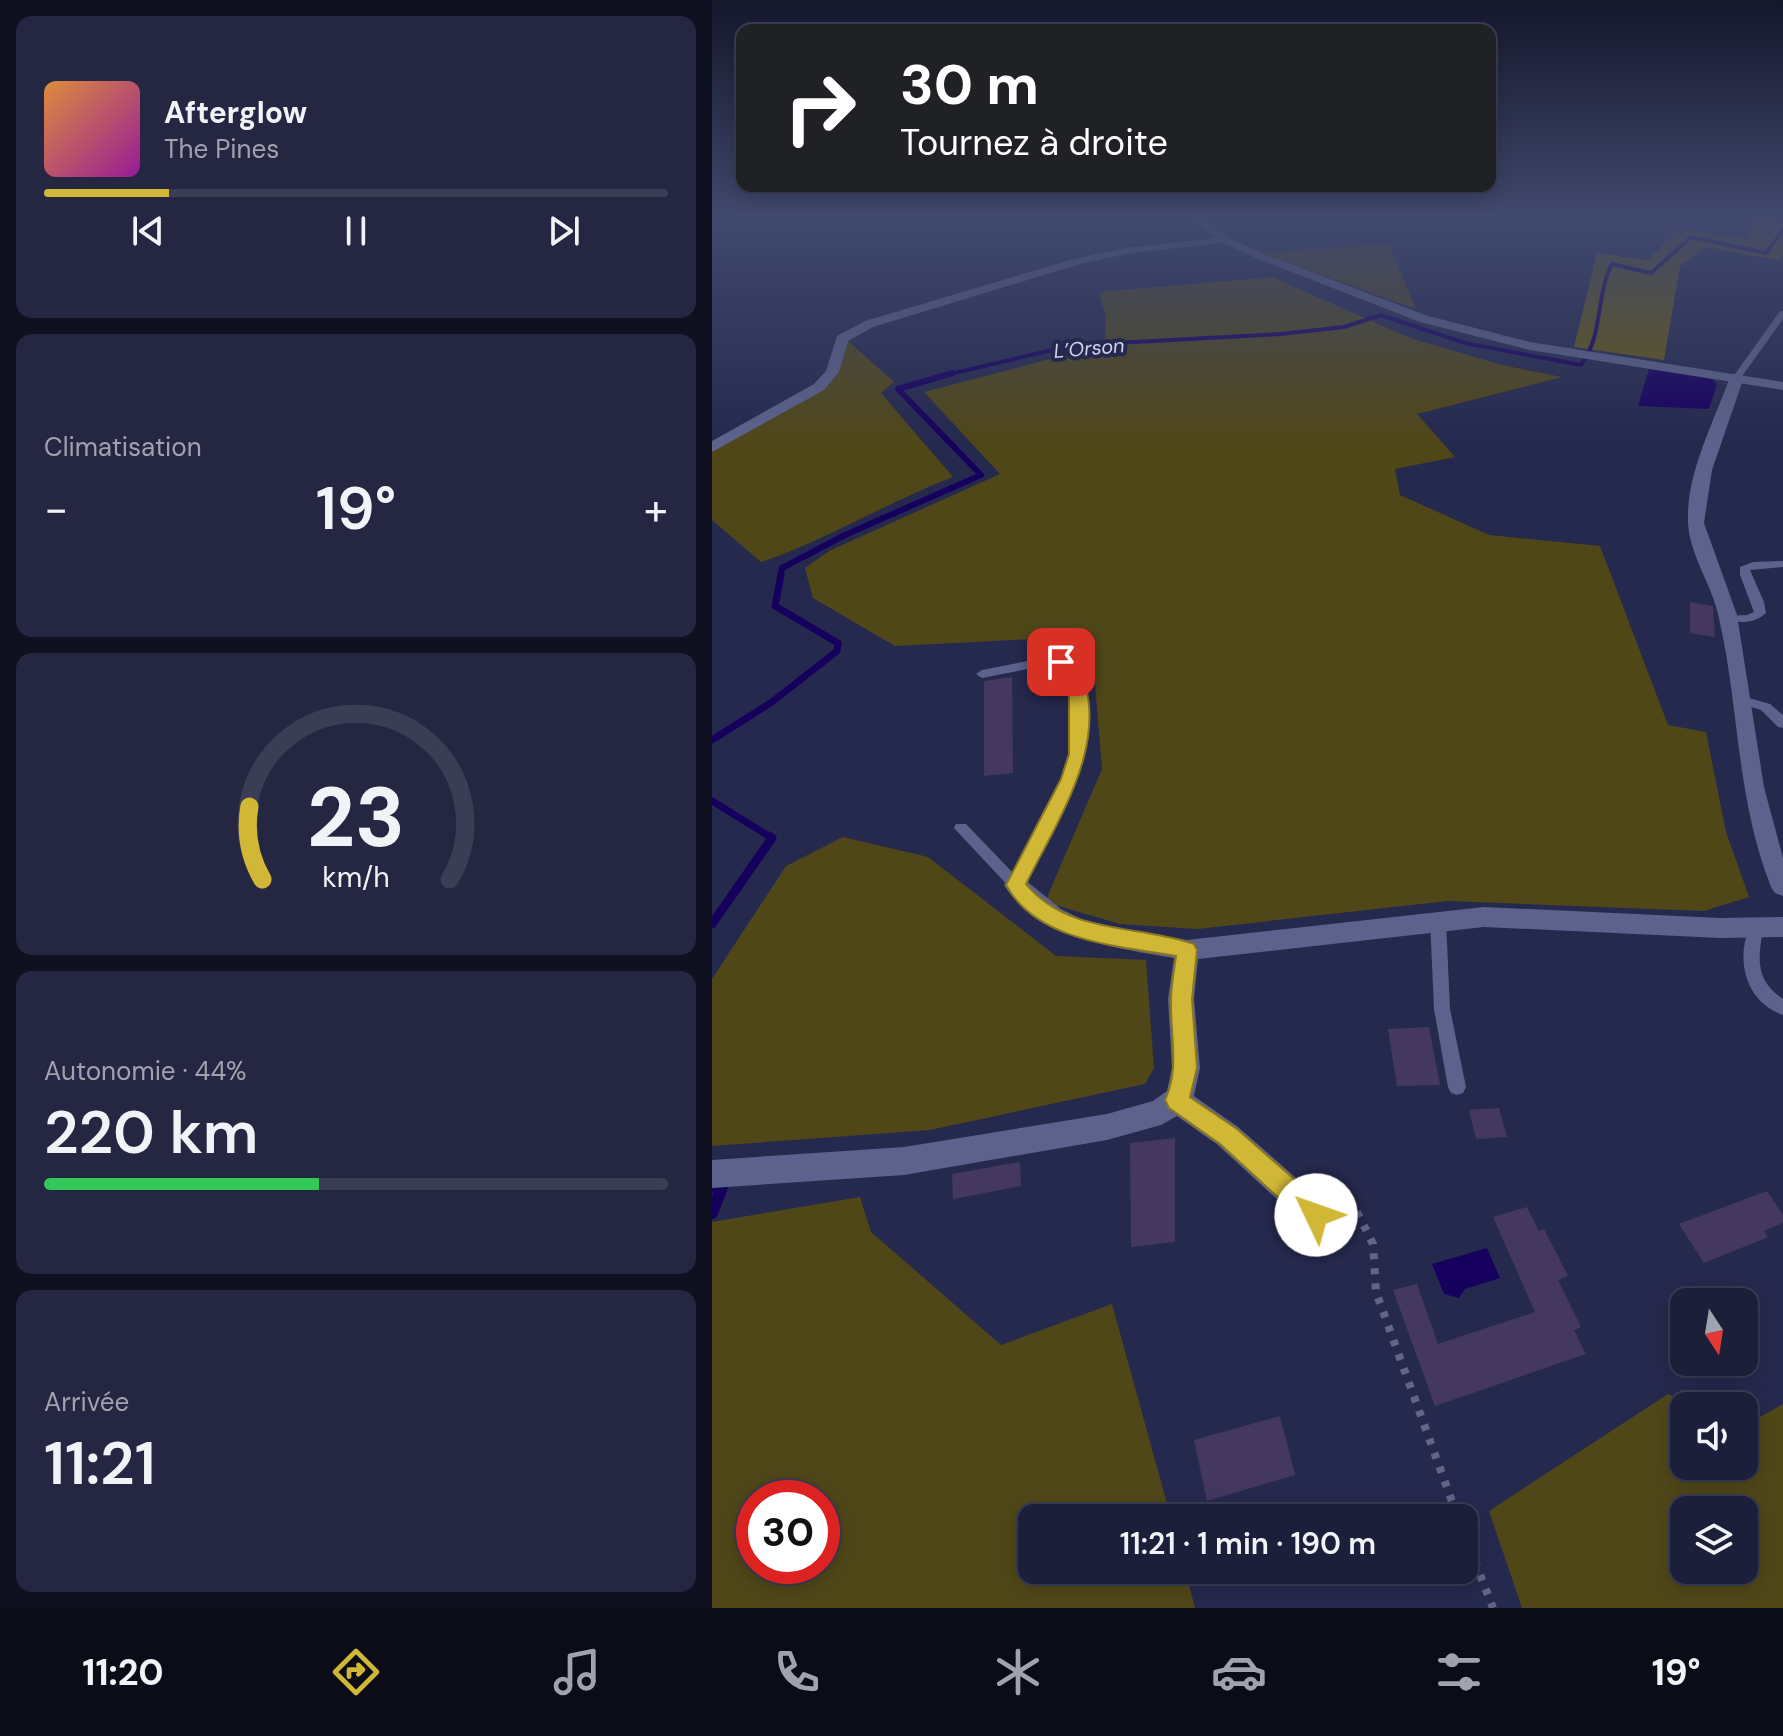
<!DOCTYPE html>
<html lang="fr">
<meta charset="utf-8">
<style>
:root{--surface:#1c1f3a;--page:#252742;--text:#f1f3f6;--muted:#a0a2af;--line:#3a3d54;--accent:#d1b736}
body{margin:0;font-family:"DM Sans",sans-serif;background:var(--page);color:var(--text);height:100vh;display:flex;flex-direction:column;font-size:30px;white-space:nowrap}
*{box-sizing:border-box;margin:0}
p{font-size:26px;color:var(--muted)}
.icon{flex:none;width:44px;height:44px;fill:none;stroke:currentColor;stroke-width:2;stroke-linecap:round;stroke-linejoin:round}
.map{position:relative;flex:1;overflow:hidden}
.drawer{display:flex;flex-direction:column;gap:16px;padding:16px;background:#0f1120;width:712px}
.drawer>*{flex:none}
.guide{position:absolute;left:24px;top:24px;width:760px;height:168px;border-radius:16px;box-shadow:0 4px 20px #0003,0 0 0 2px var(--line);background:#202124;color:#fff;overflow:hidden}
.needle{width:52px;rotate:168deg}
.fabs{position:absolute;left:958px;top:1288px;display:grid;gap:16px}
.fabs a{display:grid;place-items:center;width:88px;height:88px;border-radius:16px;background:var(--surface);box-shadow:0 4px 20px #0003,0 0 0 2px var(--line);font-size:40px}
.speed{position:absolute;left:24px;top:1480px;display:flex;gap:16px;font-size:40px;font-weight:700;text-align:center}
.speed>*{display:grid;place-content:center;width:104px;height:104px;border-radius:50%;background:var(--surface);box-shadow:0 4px 20px #0003,0 0 0 2px var(--line);line-height:1}
.speed .limit{border:12px solid #d22;background:#fff;color:#111}
.pin{position:absolute;display:grid;place-items:center;width:68px;height:68px;color:#fff;margin:-34px;border-radius:16px;box-shadow:0 4px 12px #0006}
.me{position:absolute;width:88px;margin:-44px;rotate:312deg;stroke-linejoin:round;filter:drop-shadow(0 0 6px #0008)}
.turn{display:flex;align-items:center;gap:28px;height:168px;padding:0 32px;font-size:36px}
.turn .icon{width:104px;height:104px;stroke-width:2.5}
.turn b{display:block;font-size:56px;line-height:68px}
.big{font-size:60px;font-weight:600;line-height:1.1}
.drawer .tile{flex:1;display:flex;flex-direction:column;justify-content:center;gap:12px;min-width:0;padding:0 28px;border-radius:16px;background:var(--page)}
.drawer .dial{align-items:center;gap:0}
.dial svg{height:208px;overflow:visible;fill:none;stroke:var(--line);stroke-width:7;stroke-linecap:round;text-anchor:middle}
.dial text{fill:var(--text);stroke:none}
.song{display:flex;align-items:center;gap:24px}
.cover{width:96px;height:96px;border-radius:12px;background:linear-gradient(135deg,hsl(30 70% 55%),hsl(300 70% 35%))}
.played{height:8px;border-radius:4px;background:linear-gradient(90deg,var(--accent) 20%,var(--line) 20%)}
.keys{display:flex;justify-content:space-around;direction:ltr}
.heat{display:flex;justify-content:space-between;align-items:center;font-size:44px;direction:ltr}
.charge{height:12px;border-radius:6px;background:linear-gradient(90deg,#34c759 44%,var(--line) 0)}
.trip{position:absolute;left:306px;top:1504px;width:460px;height:80px;border-radius:16px;background:var(--surface);box-shadow:0 4px 20px #0003,0 0 0 2px var(--line);font-weight:600;line-height:80px;text-align:center}
.dock{display:flex;height:128px;justify-content:space-around;align-items:center;background:#0b0c17;color:var(--muted)}
.dock .icon{width:56px;height:56px}
.dock .on{color:var(--accent)}
.dock b{font-size:36px;color:var(--text)}
main{display:flex;flex:1;min-height:0}
.map>svg:first-child{display:block}
.green{fill:#504719;fill-rule:evenodd}
.forest{fill:#665811}
.water{fill:#16005e}
.lines{fill:none;stroke-linecap:round;stroke-linejoin:round}
.stream-far4{stroke:#16005e;stroke-width:4}
.stream-far3{stroke:#16005e;stroke-width:6}
.stream-far2{stroke:#16005e;stroke-width:7}
.stream-far1{stroke:#16005e;stroke-width:9}
.stream{stroke:#16005e;stroke-width:12}
.building{fill:#44385f}
.path{stroke:#626586;stroke-width:8;stroke-dasharray:6 9;stroke-linecap:butt}
.service{fill:#5c628b;fill-rule:evenodd}
.minor{fill:#5c628b;fill-rule:evenodd}
.tertiary{fill:#5c628b;fill-rule:evenodd}
.route{fill:#d1b736;stroke:#887723;stroke-width:2}
.labels{text-anchor:middle;stroke-width:8;stroke-linejoin:round;paint-order:stroke}
.far-water-label{font-size:20px;font-style:italic;fill:#cfd4ed;stroke:#26294e}
</style>
<main>
<section class="drawer">
<div class="tile">
<div class="song"><i class="cover"></i><div><b>Afterglow</b><p>The Pines</p></div></div>
<div class="played"></div>
<div class="keys"><svg class="icon" aria-label="previous" viewBox="0 0 24 24"><path d="M18 5L8 12l10 7zM5 5v14"/></svg><svg class="icon" aria-label="pause" viewBox="0 0 24 24"><path d="M8 5v14M16 5v14"/></svg><svg class="icon" aria-label="next" viewBox="0 0 24 24"><path d="M6 5l10 7-10 7zM19 5v14"/></svg></div>
</div>
<div class="tile"><p>Climatisation</p>
<div class="heat"><a>−</a><b class="big">19°</b><a>+</a></div>
</div>
<div class="tile dial"><svg viewBox="0 0 100 80">
<path d="M14 69A42 42 0 1 1 86 69"/>
<path d="M14 69A42 42 0 0 1 9 41" stroke="#d1b736"/>
<text x="50" y="56" font-size="32" font-weight="700">23</text>
<text x="50" y="72" font-size="11">km/h</text>
</svg></div>
<div class="tile"><p>Autonomie · 44%</p><b class="big">220 km</b><div class="charge"></div></div>
<div class="tile"><p>Arrivée</p><b class="big">11:21</b></div>
</section>
<div class="map">
<svg width="1071" height="1608" viewBox="0 0 1071 1608">
<rect width="100%" height="100%" fill="#26294e"/>
<g class="green">
<path d="M677,244L704,309L549,253L554,252Z"/>
<path d="M560,277L698,338L790,365L850,377L705,414L743,457L683,469L688,495L777,535L888,546L956,725L994,732L1014,832L1037,897L992,911L736,901L485,929L408,924L333,902L390,769L379,636L183,646L101,598L93,568L117,551L288,474L212,392L338,359L394,348L393,313L387,292Z"/>
<path d="M135,340L182,382L169,393L241,477C175,502 115,540 49,562L0,520V451L99,396Z"/>
<path d="M131,837L216,857L344,956L434,960L442,1068L433,1084L218,1130L0,1146V979L74,866Z"/>
<path d="M148,1197L159,1232L289,1345L400,1304L459,1518H320V1570H473L483,1608H0V1222ZM110,1498V1566H42V1498Z"/>
<path d="M956,1394L980,1406H972V1466H1032V1426L1071,1404V1608H810L777,1511ZM1032,1510V1570H972V1510Z"/>
</g>
<path class="forest" d="M1043,217H1071V256L1066,260L993,247L968,266L952,360L862,347L885,253L935,260L967,229L1037,239Z"/>
<g class="water">
<path d="M937,369L1000,379L1005,384L997,409L926,406Z"/>
<path d="M775,1248L788,1278L753,1289L747,1298L732,1294L720,1264Z"/>
</g>
<g class="lines">
<g class="stream-far4">
<path d="M1067,217L1064,219L1071,222"/>
<path d="M234,375L336,351L385,344L568,334L632,327L669,315L753,343L869,365C892,334 883,297 900,264L939,273L979,237L1054,253L1071,230"/>
</g>
<path class="stream-far3" d="M68,577L70,568L133,535L269,475L186,389L241,373"/>
<g class="stream-far2">
<path d="M0,740L60,702L125,651L126,643L63,606L69,575"/>
<path d="M0,801L60,838"/>
</g>
<path class="stream-far1" d="M0,924L60,838L57,836"/>
<path class="stream" d="M0,1187H10L0,1213"/>
</g>
<g class="building">
<path d="M978,602L1001,606L1003,637L978,633Z"/>
<path d="M300,677L301,773L272,776V681Z"/>
<path d="M717,1027L728,1085L685,1086L676,1029Z"/>
<path d="M787,1108L795,1137L764,1139L757,1110Z"/>
<path d="M463,1138V1242L419,1247L418,1143Z"/>
<path d="M308,1162L309,1186L241,1199L240,1174Z"/>
<path d="M1055,1191L1071,1215V1223L1052,1231L1056,1237L992,1263L967,1224Z"/>
<path d="M815,1207L827,1231L832,1229L856,1276L846,1280L869,1327L862,1330L874,1354L723,1406L681,1290L705,1284L726,1344L823,1312L781,1217Z"/>
<path d="M568,1416L583,1475L495,1501L482,1440Z"/>
</g>
<g class="lines">
<g class="path">
<path d="M645,1212L661,1244L664,1292L746,1518"/>
<path d="M752,1533L781,1608"/>
</g>
<g class="service">
<path d="M1068,311H1071V319L1028,379H1022L1021,377Z"/>
<path d="M1071,561V567L1038,570L1052,602L1054,613C1042,624 1029,623 1013,620V616L1035,615L1042,612L1028,575V567L1041,562Z"/>
<path d="M336,657L362,661C401,736 344,819 312,885L309,889H299L242,828L244,824H254L302,874C335,808 381,743 353,667L336,665L270,678L264,674L270,670Z"/>
<path d="M1030,696L1058,704L1071,715V728L1066,727L1049,710L1026,703L1024,700Z"/>
<path d="M726,914L731,916L734,920L738,1009L754,1087L751,1093L745,1095L739,1093L736,1087L722,1009L718,920L721,916Z"/>
<path d="M1044,921L1049,923C1052,930 1050,934 1049,942C1045,968 1049,984 1071,999V1015C1032,1001 1023,958 1039,923Z"/>
</g>
<g class="minor">
<path d="M513,237L519,240L517,242L413,254L361,266L161,327L136,341L127,372L112,390L0,452V441L102,384L114,371L125,336L153,321L358,260L413,248Z"/>
<path d="M1025,373L1032,377L1000,470L992,523L1025,615L1052,787L1071,858V896L1063,893L1059,887C1023,795 1028,707 1006,614C999,583 977,554 976,522C974,473 1002,422 1018,377Z"/>
<path d="M304,876L312,879L349,909L369,919L405,928L475,940L772,907L1008,918L1071,917V937L1008,938L772,927L486,959L482,999L488,1068L482,1096L526,1127L615,1205L619,1215L615,1225L604,1230L593,1225L506,1145L465,1116L449,1125L395,1140L192,1175L0,1188V1160L192,1147L395,1114L441,1101L455,1091L460,1068L456,999L462,958C399,948 341,938 296,891L292,885L296,879Z"/>
</g>
<path class="tertiary" d="M477,217H489L517,238L552,254L716,316L818,342L1071,382V390L818,350L708,322L544,258L509,242Z"/>
</g>
<linearGradient id="sky" x2="0" y2="1"><stop stop-color="#15172b"/><stop offset="0.49" stop-color="#41496e"/><stop offset="1" stop-color="#41496e" stop-opacity="0"/></linearGradient>
<rect width="1071" height="442" fill="url(#sky)"/>
<path class="route" d="M349,657L363,660C405,734 346,819 314,884C357,935 424,924 482,944L485,950L480,999L485,1068L478,1097L525,1129L613,1206L616,1215L613,1224L604,1227L595,1224L508,1144L457,1108L453,1100C468,1068 458,1035 459,1000C459,986 462,971 464,956C407,946 325,942 294,885L349,779L357,754V683L351,667L341,662Z"/>
<g class="labels">
<g class="far-water-label">
<text transform="translate(377 348) rotate(-5)" y="7">L’Orson</text>
</g>
</g>
</svg>
<div class="fabs">
<a><svg class="needle" viewBox="-14 -14 28 28"><path d="M0-13l5 13h-10z" fill="#e53935"/><path d="M0 13l5-13h-10z" fill="#a0a2af"/></svg></a>
<a><svg class="icon" aria-label="sound" viewBox="0 0 24 24"><path d="M4 9h4l5-4v14l-5-4H4zM17 9q2 3 0 6"/></svg></a>
<a><svg class="icon" aria-label="layers" viewBox="0 0 24 24"><path d="M12 4l9 5-9 5-9-5zM3 14l9 5 9-5"/></svg></a>
</div>
<div class="speed"><div class="limit">30</div></div>
<div class="pin" style="left:349px;top:662px;background:#d93025"><svg class="icon" aria-label="arrive" viewBox="0 0 24 24"><path d="M6 21V4h12l-3 4 3 4H6"/></svg></div>
<svg class="me" style="left:604px;top:1215px" viewBox="-20 -20 40 40"><circle r="19" fill="#fff"/><path d="M0-13L10 11 0 6-10 11z" fill="#d1b736"/></svg>
<div class="trip">11:21 · 1 min · 190 m</div>
<div class="guide">
<div class="turn"><svg class="icon" aria-label="right" viewBox="0 0 24 24"><path d="M7 20v-9h11M14 6l5 5-5 5"/></svg><div><b>30 m</b>Tournez à droite</div></div>
</div>
</div>
</main>
<nav class="dock">
<b>11:20</b>
<svg class="icon on" aria-label="directions" viewBox="0 0 24 24"><path d="M12 3l9 9-9 9-9-9zM9 14v-3h6M13 9l2 2-2 2"/></svg>
<svg class="icon" aria-label="music" viewBox="0 0 24 24"><path d="M9 18V5l10-2v13"/><circle cx="6" cy="18" r="3"/><circle cx="16" cy="16" r="3"/></svg>
<svg class="icon" aria-label="phone" viewBox="0 0 24 24"><path d="M5 4h4l2 5-3 2q2 4 5 5l2-3 5 2v4C11 20 4 13 5 4z"/></svg>
<svg class="icon" aria-label="climate" viewBox="0 0 24 24"><path d="M12 3v18M4 7l16 10M4 17L20 7"/></svg>
<svg class="icon" aria-label="car" viewBox="0 0 24 24"><path d="M5 17H2v-5l4-1 3-4h7l3 4 3 1v5h-3M9 17h6M6 11h13"/><circle cx="7" cy="17" r="2"/><circle cx="17" cy="17" r="2"/></svg>
<svg class="icon" aria-label="filters" viewBox="0 0 24 24"><path d="M4 7h16M4 17h16"/><circle cx="9" cy="7" r="2"/><circle cx="15" cy="17" r="2"/></svg>
<b>19°</b>
</nav>
